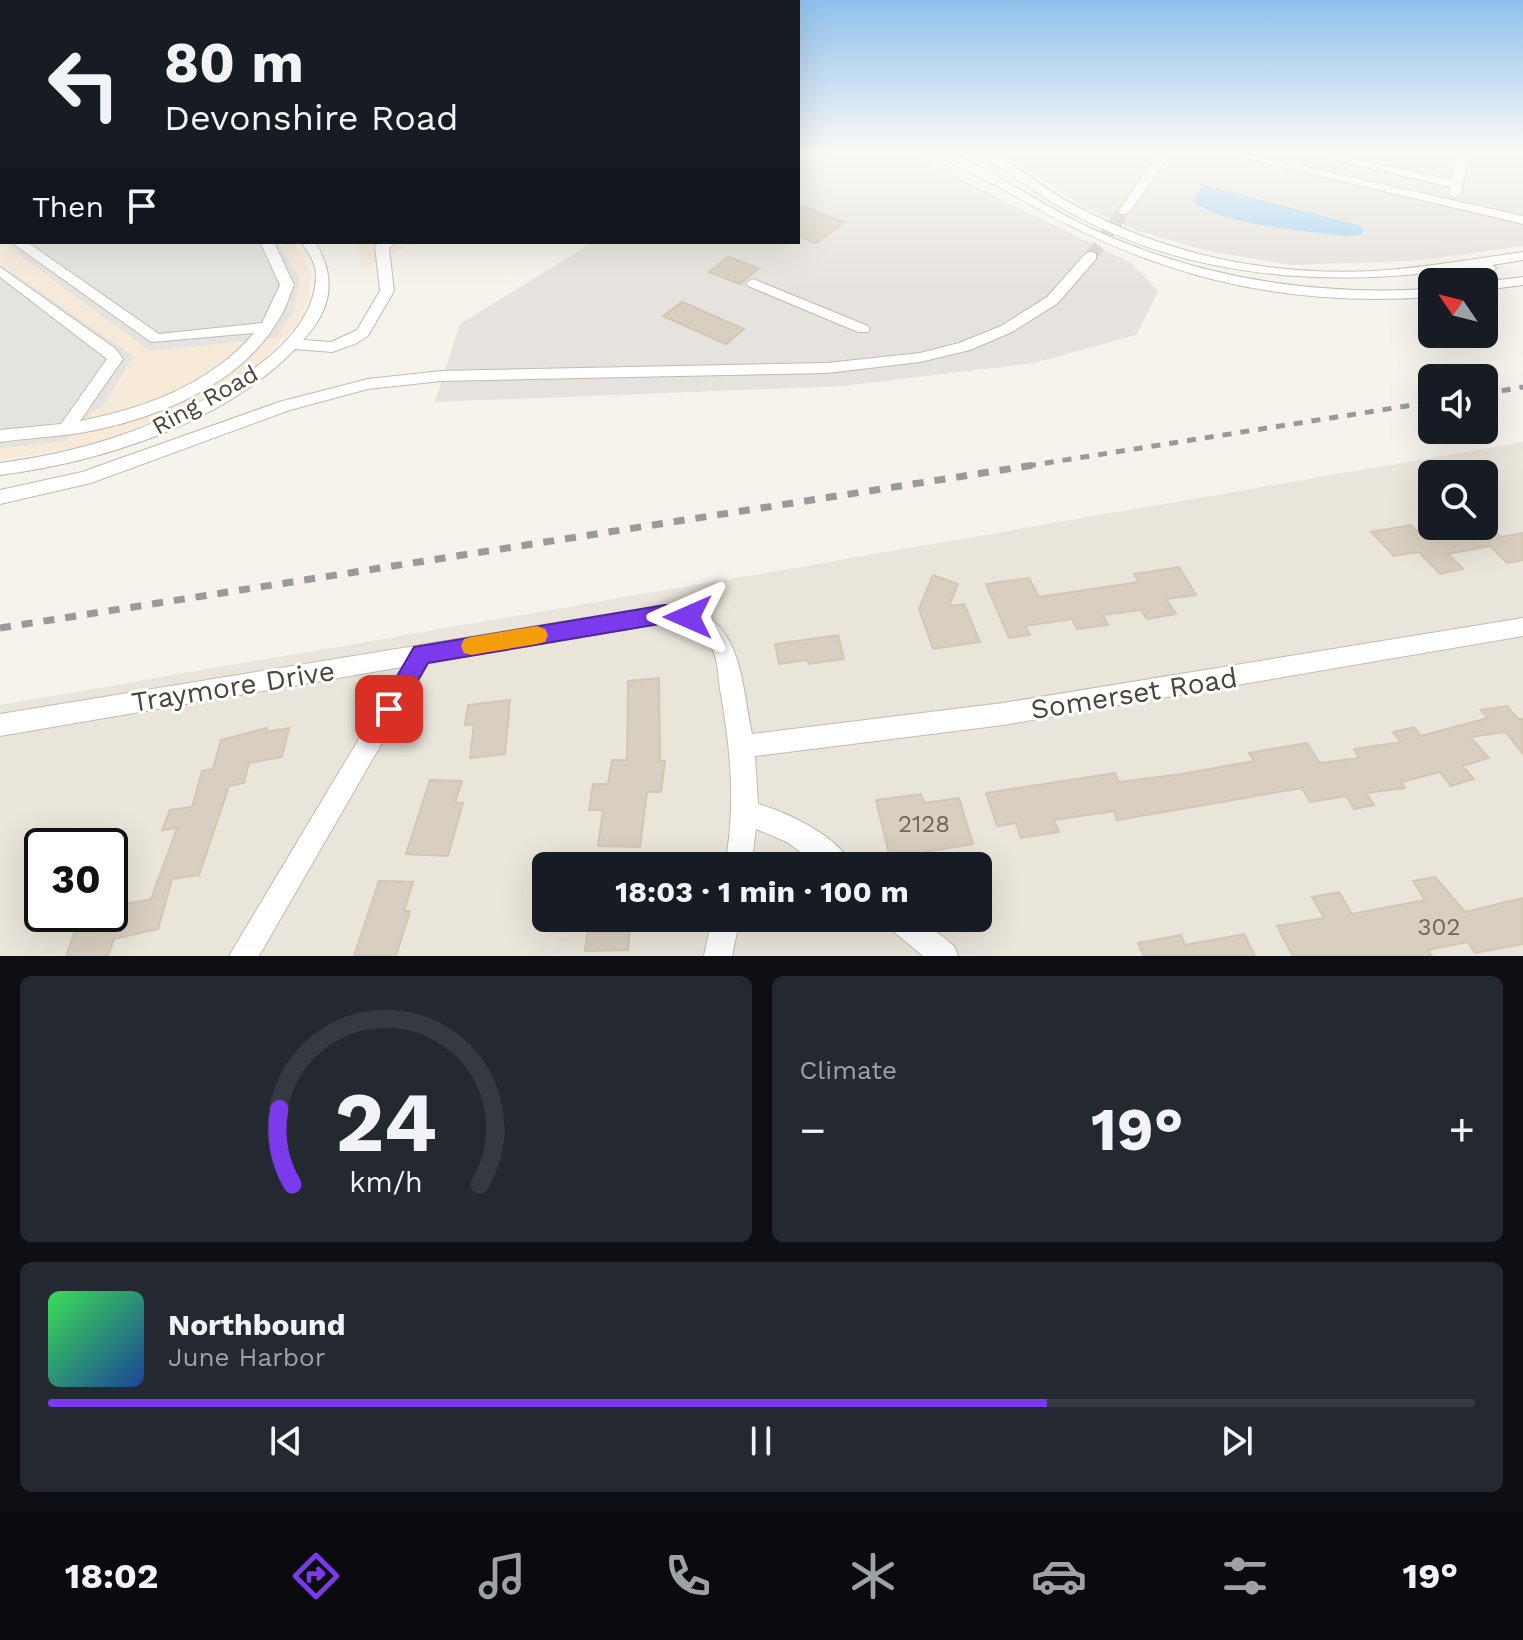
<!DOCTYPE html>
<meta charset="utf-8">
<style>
:root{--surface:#171b24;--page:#242831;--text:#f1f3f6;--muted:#9ea1a6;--line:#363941;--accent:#7c3aed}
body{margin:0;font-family:"Work Sans",sans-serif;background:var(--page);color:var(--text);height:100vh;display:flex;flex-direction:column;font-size:30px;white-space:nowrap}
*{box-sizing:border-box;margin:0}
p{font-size:26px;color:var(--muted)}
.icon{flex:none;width:44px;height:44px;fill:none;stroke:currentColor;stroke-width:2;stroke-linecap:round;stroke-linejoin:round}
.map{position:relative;height:956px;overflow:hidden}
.sheet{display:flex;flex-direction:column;gap:20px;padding:20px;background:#0d0f14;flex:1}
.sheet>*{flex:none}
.banner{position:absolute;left:0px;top:0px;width:800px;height:244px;box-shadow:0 8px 32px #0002;background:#171b24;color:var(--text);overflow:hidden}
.needle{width:52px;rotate:305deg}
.tools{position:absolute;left:1418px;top:268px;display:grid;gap:16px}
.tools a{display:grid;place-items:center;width:80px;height:80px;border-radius:12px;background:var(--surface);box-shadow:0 8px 32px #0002;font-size:40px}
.speed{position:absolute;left:24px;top:828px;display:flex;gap:16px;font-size:40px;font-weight:700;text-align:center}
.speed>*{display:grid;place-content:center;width:104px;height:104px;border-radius:50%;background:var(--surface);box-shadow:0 8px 32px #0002;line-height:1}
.speed .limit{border:4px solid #111;border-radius:12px;background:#fff;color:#111}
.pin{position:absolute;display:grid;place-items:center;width:68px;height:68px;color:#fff;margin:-34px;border-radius:16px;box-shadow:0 4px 12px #0006}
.me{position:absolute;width:88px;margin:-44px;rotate:270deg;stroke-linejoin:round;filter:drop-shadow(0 0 6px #0008)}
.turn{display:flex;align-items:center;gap:28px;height:168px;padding:0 32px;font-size:36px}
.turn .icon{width:104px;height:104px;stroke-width:2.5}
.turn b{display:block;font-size:56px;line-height:68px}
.then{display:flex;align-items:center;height:76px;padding:0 32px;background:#0003;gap:16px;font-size:30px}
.big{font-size:60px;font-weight:700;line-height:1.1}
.sheet .tile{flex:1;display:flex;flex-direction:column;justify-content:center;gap:12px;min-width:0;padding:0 28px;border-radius:12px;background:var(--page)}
.sheet .dial{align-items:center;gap:0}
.dial svg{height:208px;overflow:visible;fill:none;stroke:var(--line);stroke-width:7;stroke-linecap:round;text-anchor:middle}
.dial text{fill:var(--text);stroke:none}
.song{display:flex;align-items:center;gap:24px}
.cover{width:96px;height:96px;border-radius:12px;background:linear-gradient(135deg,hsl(130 70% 55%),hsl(220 70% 35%))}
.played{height:8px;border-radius:4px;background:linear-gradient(90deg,var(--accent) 70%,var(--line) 70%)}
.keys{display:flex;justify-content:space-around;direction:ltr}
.heat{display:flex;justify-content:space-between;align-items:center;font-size:44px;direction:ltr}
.sheet .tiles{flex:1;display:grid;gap:20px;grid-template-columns:1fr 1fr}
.tile:last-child{grid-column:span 2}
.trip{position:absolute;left:532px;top:852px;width:460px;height:80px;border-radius:12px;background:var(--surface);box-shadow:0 8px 32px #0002;font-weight:700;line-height:80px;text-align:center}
.tabs{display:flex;height:128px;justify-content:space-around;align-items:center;background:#090b0e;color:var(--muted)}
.tabs .icon{width:56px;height:56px}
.tabs .selected{color:var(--accent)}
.tabs b{font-size:36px;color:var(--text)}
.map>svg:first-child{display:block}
.residential{fill:#eae5da;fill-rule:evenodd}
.commercial{fill:#f7ead8}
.industrial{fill:#e6e2dd}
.parking{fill:#e5e3e0}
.water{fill:#a9d4f2}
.building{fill:#d8cfc1;stroke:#d3c7b4;stroke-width:2}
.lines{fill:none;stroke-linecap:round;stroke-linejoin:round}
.minor-tunnel{stroke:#d4d0c8;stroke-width:13;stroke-dasharray:13 6;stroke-linecap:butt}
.minor-casing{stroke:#c2bbae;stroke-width:2}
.minor{fill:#fff;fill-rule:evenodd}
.rail-far1{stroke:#9a9a9a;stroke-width:5;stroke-dasharray:9 9;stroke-linecap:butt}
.rail{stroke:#9a9a9a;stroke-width:7;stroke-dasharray:11 11;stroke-linecap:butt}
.route{fill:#7c3aed;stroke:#51269a;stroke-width:2}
.slow{fill:#f59e0b}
.labels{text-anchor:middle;stroke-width:6;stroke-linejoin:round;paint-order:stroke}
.street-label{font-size:24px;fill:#4b4439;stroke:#fff}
.near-number-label{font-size:24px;fill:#6e675b}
.near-street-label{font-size:28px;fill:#4b4439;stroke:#fff}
</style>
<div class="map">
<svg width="1523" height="956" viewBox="0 0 1523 956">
<rect width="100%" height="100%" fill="#f6f3ec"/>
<path class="residential" d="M1523,442V956H0V705ZM1432,474H1484V526H1432ZM42,846H110V914H42ZM546,866H978V918H546Z"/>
<g class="commercial">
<path d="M0,154L2,242H295L311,273L309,299L296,325L255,368L191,406L132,432L75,448L0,460Z"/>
<path d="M353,242H414L364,269Z"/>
</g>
<g class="industrial">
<path d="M798,154H909L1131,263L1158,291L1136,335L1034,363L842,386L435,402L460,324L593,242H798Z"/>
<path d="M1004,154H1523V246L1413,261L1291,265L1208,251L1138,231L1082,206Z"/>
</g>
<g class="parking">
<path d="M1287,154H1448L1444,175L1438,174L1435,188Z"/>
<path d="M2,212V242H279L300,280L294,310L276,338L150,351L0,241Z"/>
<path d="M0,264L133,356L104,405L90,414L65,441L0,448Z"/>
</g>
<path class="water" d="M1204,185L1358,225L1364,230L1361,235L1346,236C1310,231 1218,225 1193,201Z"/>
<g class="building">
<path d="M798,205L845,222L816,243L798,236Z"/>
<path d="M728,257L759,268L740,284L709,272Z"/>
<path d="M682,302L744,329L726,344L663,316Z"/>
<path d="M1411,525L1417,531L1446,526H1489L1501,537L1523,533V560L1507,563L1490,546L1448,554L1463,569L1440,574L1419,552L1394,556L1371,532Z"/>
<path d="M1179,567L1196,595L1166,599L1176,614L1147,619L1141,610L1103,615L1108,625L1077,629L1072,619L1025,626L1030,635L1009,638L986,584L1029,578L1039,597L1139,582L1134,574Z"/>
<path d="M933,575L958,584L949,606L964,604L980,642L933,649L919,609Z"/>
<path d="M838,635L844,659L809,664L807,660L779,664L775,644Z"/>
<path d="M659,678L660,761H665L661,792H647L640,847L598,846L603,810H589L593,784H608L612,760H627L628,681Z"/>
<path d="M510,700L505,754L470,758L474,724L465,725L468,705Z"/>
<path d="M1507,706L1518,719H1523V754L1506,732L1470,737L1489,758L1462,766L1474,779L1451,786L1440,772L1401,782L1405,788L1366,793L1374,805L1354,809L1347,796L1310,802L1302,788L1117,820L1114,811L1054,820L1059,832L1021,838L1016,823L997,826L986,793L1115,773L1119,782L1182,774L1254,761L1249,753L1307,743L1320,763L1359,758L1354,749L1401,742L1393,732L1414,727L1421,736L1488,718L1481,710Z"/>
<path d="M267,728L266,732L289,728L282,757L249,763L244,783L229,786L199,875L172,879L158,929L114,939L108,956H66L81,914H110V907L151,899L177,828L162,830L170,810L192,807L202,771L213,769L221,740Z"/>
<path d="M430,780L462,781L455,802L463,803L448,856L406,854Z"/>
<path d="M921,794L924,803L959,798L973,844L890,858L876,800Z"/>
<path d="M1435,877L1465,912L1523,898V944L1475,953L1468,942L1428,950L1432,956H1293L1277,926L1324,918L1312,897L1339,892L1352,914L1425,900L1413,881Z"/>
<path d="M379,881L413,882L404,911H410L396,956H354Z"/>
<path d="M589,918H631L628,950L585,951Z"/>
<path d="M1244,934L1255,956H1144L1138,943L1181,935L1185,945Z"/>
</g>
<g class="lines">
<path class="minor-tunnel" d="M1091,256L1124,211"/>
<defs>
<g id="minor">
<path d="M939,154H954C1000,175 1042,205 1088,227C1197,278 1312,296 1432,289V297C1271,308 1146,273 1008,192C987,180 958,170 939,154Z"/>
<path d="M983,154H996C1023,172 1049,192 1078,207C1167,255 1271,276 1372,271C1423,268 1473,259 1523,252V260L1492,265L1496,268L1494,271L1475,275L1482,282H1467L1463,279L1462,272L1468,268C1317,290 1163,278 1033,190C1017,178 997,168 983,154Z"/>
<path d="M1159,154H1171L1128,214H1120L1118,211Z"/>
<path d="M1228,154H1248L1523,216V224Z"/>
<path d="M1311,154H1332L1452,180L1456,154H1468L1461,194L1455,198L1449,194L1450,187Z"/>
<path d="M2,209V217L0,218V210Z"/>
<path d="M0,226L2,227V235L0,234Z"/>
<path d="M11,242H27L159,334L262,323L280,285L260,242H274L294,285C289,296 286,309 279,319C241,386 153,420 80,433C54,437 27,438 0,442V430L61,424L107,359L0,277V267L116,349L123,359L80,421C143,409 211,384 254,333L151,342Z"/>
<path d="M301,242H315C337,277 332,310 303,340L331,342L357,330L380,291L375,246L380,242H397L389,248L394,291L368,336L355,344L332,352L295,349C223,424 100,462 0,475V463C38,458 76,450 113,438C179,416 316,357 316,275C316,263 308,252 301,242Z"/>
<path d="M1091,252L1096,253V259L1058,303L1012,332L970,350L920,362L827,373L441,381L368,389L290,410L91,483L0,504V490L82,472L279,402L368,379L441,371L827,363L920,353L959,343L1001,326L1047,297L1086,253Z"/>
<path d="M1523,277V285L1484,290L1483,282Z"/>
<path d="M753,279L868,326L870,329L868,332H858L748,286L746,283Z"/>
<path d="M665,605C742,608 740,675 752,734L1003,703L1523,618V636L1003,725L755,756L758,804C787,812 840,837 852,866H819L787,842L756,829L751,866H725C736,805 731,750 720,689C718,674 718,654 708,642C698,627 682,623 665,623L428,663L259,956H229L402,667L0,736V714Z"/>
<path d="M712,918H740L732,956H704Z"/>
<path d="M885,918H920L954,946L958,956H923L889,928Z"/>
</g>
</defs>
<use href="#minor" class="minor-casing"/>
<use href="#minor" class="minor"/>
<g class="rail-far1">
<path d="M1484,394L1523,387"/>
<path d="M1027,466L1432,402"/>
</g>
<path class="rail" d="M0,628L1040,464"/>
</g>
<linearGradient id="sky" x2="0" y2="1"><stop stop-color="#8fc1ec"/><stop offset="0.53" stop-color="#fbfaf6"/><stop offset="1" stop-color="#fbfaf6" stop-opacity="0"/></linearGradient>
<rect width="1523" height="288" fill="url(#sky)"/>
<path class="route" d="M665,605L695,610L698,617L695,623L688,625L665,623L428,663L397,717L389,720L381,717L378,709L414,647Z"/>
<path class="slow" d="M537,626L545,629L548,635L545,642L537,644L471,655L464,653L461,646L464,639L471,637Z"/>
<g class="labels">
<g class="street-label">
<text transform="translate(205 400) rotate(-29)" y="8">Ring Road</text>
</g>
<g class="near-number-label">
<text x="924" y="832">2128</text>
<text x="1439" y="935">302</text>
</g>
<g class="near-street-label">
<text transform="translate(233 686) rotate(-9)" y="10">Traymore Drive</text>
<text transform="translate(1134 693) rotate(-9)" y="10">Somerset Road</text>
</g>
</g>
</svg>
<div class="tools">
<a><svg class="needle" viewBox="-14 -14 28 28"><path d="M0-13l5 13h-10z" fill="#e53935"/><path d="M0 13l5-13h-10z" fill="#9ea1a6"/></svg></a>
<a><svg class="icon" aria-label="sound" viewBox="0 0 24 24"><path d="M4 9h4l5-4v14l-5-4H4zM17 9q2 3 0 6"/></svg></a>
<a><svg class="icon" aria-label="search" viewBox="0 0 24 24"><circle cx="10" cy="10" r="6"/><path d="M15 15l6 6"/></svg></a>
</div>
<div class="speed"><div class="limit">30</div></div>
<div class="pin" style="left:389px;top:709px;background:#d93025"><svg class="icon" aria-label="arrive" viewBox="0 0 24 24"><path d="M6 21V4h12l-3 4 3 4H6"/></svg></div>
<svg class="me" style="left:688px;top:617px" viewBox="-20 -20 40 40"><path d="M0-17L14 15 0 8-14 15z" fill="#7c3aed" stroke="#fff" stroke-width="4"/></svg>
<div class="trip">18:03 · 1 min · 100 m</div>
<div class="banner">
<div class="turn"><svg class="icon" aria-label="left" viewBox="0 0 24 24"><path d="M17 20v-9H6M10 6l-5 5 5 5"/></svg><div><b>80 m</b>Devonshire Road</div></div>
<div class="then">Then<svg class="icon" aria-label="arrive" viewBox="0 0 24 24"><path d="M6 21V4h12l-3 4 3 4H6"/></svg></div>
</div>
</div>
<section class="sheet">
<div class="tiles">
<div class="tile dial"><svg viewBox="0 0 100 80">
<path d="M14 69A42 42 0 1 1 86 69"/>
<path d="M14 69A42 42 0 0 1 9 40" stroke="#7c3aed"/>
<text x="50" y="56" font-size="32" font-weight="700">24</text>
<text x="50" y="72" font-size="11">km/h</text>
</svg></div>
<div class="tile"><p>Climate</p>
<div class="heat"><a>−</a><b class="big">19°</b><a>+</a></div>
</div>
<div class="tile">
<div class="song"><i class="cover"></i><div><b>Northbound</b><p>June Harbor</p></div></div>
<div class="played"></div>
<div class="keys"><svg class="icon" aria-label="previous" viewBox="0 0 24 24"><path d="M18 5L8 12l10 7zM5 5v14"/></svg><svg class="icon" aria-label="pause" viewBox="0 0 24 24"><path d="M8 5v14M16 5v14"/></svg><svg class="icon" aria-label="next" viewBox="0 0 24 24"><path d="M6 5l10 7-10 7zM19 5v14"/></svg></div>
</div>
</div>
</section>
<nav class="tabs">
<b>18:02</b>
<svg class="icon selected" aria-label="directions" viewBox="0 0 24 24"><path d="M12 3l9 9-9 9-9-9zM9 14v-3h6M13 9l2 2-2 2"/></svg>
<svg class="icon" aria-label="music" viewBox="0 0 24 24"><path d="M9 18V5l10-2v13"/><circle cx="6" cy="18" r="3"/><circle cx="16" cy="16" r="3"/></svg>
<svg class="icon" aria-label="phone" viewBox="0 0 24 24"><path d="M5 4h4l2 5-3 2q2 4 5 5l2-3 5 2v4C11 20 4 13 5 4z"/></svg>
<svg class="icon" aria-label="climate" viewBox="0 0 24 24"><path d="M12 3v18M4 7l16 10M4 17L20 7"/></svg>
<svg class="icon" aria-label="car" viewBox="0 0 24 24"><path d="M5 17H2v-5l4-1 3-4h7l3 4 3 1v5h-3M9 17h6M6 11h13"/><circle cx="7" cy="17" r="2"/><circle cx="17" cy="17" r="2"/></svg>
<svg class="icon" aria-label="filters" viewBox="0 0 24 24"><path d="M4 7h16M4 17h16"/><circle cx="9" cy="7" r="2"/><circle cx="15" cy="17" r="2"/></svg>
<b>19°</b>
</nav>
